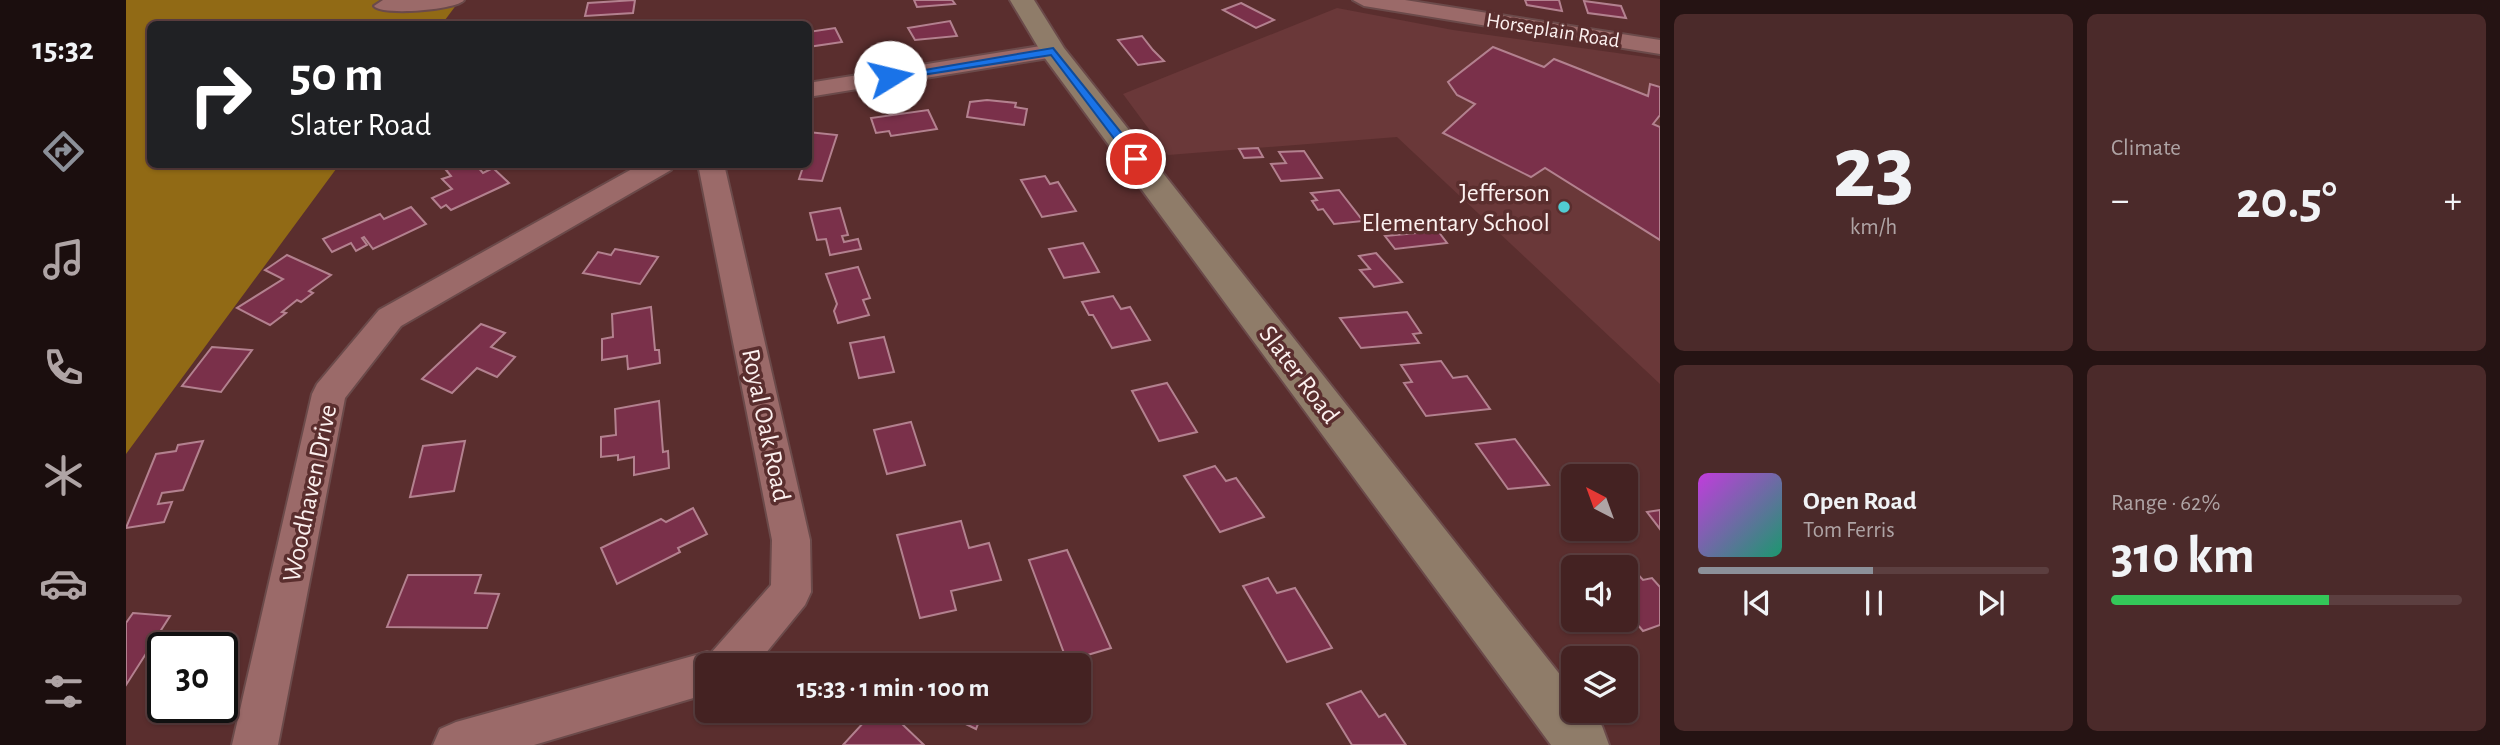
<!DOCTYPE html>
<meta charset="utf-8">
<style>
:root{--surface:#422;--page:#4b2a2a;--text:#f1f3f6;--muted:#afa4a5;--line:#5c3f40;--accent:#8c9099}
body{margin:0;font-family:"Alegreya Sans",sans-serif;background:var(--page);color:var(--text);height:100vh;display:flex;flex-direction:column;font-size:26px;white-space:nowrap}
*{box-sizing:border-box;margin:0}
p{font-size:23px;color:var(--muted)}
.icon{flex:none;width:38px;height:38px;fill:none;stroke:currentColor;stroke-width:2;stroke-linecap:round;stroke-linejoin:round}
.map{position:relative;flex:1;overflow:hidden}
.panel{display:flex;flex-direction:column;gap:14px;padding:14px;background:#251313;width:840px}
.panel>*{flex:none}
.banner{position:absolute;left:21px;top:21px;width:665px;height:147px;border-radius:10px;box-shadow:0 2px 5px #0004,0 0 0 2px var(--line);background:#202124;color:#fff;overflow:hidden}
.needle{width:46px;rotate:319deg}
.controls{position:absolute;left:1435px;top:464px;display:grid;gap:14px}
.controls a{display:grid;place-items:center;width:77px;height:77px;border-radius:10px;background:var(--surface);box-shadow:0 2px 5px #0004,0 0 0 2px var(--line);font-size:35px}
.speed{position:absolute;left:21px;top:632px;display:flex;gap:14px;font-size:35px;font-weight:700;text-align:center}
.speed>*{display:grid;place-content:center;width:91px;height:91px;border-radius:50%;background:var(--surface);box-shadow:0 2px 5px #0004,0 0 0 2px var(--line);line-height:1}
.speed .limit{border:4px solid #111;border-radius:10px;background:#fff;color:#111}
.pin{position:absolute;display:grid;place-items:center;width:60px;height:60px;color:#fff;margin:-30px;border:4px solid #fff;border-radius:50%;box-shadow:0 2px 7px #0007}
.me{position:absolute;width:77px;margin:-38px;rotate:81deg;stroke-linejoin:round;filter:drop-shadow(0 0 5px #0008)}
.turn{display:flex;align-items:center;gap:24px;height:147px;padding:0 28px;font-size:32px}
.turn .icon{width:91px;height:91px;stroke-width:2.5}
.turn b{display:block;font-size:49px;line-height:60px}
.big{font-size:52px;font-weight:600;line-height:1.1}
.panel .card{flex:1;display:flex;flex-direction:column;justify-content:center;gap:10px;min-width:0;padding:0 24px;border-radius:10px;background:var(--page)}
.panel .dial{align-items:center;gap:0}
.dial b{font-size:91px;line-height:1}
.song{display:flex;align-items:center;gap:21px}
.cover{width:84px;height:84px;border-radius:10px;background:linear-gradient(135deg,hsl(290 70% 55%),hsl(160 70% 35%))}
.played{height:7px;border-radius:4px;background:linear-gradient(90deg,var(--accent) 50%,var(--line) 50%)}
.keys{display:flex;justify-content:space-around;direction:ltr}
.heat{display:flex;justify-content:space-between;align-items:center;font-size:38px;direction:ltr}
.charge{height:10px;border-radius:5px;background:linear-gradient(90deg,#34c759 62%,var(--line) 0)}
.panel .tiles{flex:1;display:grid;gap:14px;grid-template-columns:repeat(2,1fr)}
.trip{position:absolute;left:569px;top:653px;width:396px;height:70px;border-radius:10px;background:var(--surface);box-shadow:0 2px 5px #0004,0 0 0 2px var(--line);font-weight:600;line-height:70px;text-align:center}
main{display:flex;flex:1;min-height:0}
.dock{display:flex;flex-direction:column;width:126px;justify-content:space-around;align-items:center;background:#1b0e0e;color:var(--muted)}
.dock .icon{width:49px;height:49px}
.dock .selected{color:var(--accent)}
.dock b{font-size:32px;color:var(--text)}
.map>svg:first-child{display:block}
.built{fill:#6a3839}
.forest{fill:#916a15}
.building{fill:#7a304a;stroke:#b3818f;stroke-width:2}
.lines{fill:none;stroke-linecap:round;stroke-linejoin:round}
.minor-casing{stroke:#6b4a4a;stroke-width:4}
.secondary-casing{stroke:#6b4a4a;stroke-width:4}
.minor{fill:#9b6a69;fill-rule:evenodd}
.secondary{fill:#8f7c69;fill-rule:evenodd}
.route{fill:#1a73e8;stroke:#114b97;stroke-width:2}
.poi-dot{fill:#51ccd3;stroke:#5a2e2e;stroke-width:2.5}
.labels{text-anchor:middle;stroke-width:7;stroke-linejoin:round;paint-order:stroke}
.far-street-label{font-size:21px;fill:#fcf0ef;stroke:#5a2e2e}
.poi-label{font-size:26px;fill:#fcf0ef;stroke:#5a2e2e;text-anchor:end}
.street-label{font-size:26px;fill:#fcf0ef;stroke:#5a2e2e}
</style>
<main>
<nav class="dock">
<b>15:32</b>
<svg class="icon selected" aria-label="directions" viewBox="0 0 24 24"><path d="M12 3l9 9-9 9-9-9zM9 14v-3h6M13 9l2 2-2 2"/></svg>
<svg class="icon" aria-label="music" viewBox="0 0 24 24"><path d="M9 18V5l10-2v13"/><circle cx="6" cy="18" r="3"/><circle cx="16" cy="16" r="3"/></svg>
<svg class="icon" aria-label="phone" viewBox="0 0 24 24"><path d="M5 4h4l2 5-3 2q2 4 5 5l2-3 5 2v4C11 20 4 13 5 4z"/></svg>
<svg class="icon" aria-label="climate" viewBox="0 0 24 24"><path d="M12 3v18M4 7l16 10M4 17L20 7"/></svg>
<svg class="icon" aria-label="car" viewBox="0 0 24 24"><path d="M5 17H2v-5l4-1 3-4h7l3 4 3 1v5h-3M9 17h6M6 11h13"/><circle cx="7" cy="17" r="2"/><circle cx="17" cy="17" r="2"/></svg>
<svg class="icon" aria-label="filters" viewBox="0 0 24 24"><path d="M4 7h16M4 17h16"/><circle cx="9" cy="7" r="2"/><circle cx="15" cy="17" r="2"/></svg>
</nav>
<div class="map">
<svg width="1534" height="745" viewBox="0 0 1534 745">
<rect width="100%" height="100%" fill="#5a2e2e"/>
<path class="built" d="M1211,8L1327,30L1534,59V384L1271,137L1042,155L997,94Z"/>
<path class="forest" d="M0,0H334L316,24H24V164L213,165L0,454Z"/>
<g class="building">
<path d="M509,0L507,13L459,16L462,3Z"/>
<path d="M788,0H826L829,4L791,7Z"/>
<path d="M1399,0H1433L1436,11L1401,5Z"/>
<path d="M1458,1L1495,6L1500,18L1462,13Z"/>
<path d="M1115,3L1148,20L1130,28L1097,10Z"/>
<path d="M384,21H431L429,24H383Z"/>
<path d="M824,21L831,36L789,40L782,28Z"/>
<path d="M709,28L716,42L682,47V32Z"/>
<path d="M1016,36L1027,50L1038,61L1012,65L992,40Z"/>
<path d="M1367,47L1418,67L1428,59L1522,96L1524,84L1534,87V115L1527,124L1534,127V240L1419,168L1405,177L1317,133L1349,104L1331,95L1322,82Z"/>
<path d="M861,100L890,103L889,107L901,109L898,125L841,117L844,102Z"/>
<path d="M802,110L811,129L765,136L763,131L750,133L745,118Z"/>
<path d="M682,132L711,135L696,181L673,179L678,164H682Z"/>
<path d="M1132,148L1137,157L1118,158L1113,149Z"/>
<path d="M1178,151L1196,178L1155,181L1145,164L1160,163L1153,152Z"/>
<path d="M333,164H349L357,173L367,168L383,183L325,210L320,205L315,208L306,198L326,189L316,179L325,176L320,170Z"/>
<path d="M919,176L924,184L932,182L950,211L916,217L895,180Z"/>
<path d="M1213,190L1237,221L1208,224L1197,209L1192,210L1186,201L1191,200L1185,193Z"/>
<path d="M285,207L300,224L247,249L238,237L236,238L241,245L230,251L225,243L206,252L197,239L254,214L258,219Z"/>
<path d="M714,208L722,235L716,236L718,242L732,239L735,249L704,255L700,239L691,240L684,213Z"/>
<path d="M1312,231L1321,243L1269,249L1259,236Z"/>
<path d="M957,243L973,272L938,278L923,249Z"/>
<path d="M489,249L532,257L514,284L457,273L472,252L485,255Z"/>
<path d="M1250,253L1276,282L1248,287L1234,270L1244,269L1233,256Z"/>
<path d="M161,255L205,275L183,291L187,293L175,302L171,300L156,312L160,313L144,325L111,308L157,279L139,270Z"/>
<path d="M732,267L744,298L737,300L743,315L712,323L708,311L711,304L700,274Z"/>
<path d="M987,296L995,309L1004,307L1024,340L986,348L967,315H963L956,302Z"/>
<path d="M525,307L529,350H533L534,363L502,369L501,356L476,360V339L487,337L486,314Z"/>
<path d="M1281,312L1295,333L1287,334L1293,343L1235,348L1214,318Z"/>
<path d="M355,324L379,333L365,347L389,357L371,377L351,368L326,393L296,379Z"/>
<path d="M758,337L768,372L733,378L724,343Z"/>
<path d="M86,347L126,350L95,392L56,386Z"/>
<path d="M1315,361L1327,378L1341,376L1364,409L1300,416L1278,383L1286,382L1275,365Z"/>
<path d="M1041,383L1071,432L1033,441L1006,391Z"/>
<path d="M533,401L537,452L542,451L543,468L508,475V457L492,460V455L475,457V437L490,435L489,409Z"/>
<path d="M785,422L799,465L761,474L748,430Z"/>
<path d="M1389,439L1423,485L1382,489L1350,444Z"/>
<path d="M77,441L57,490L36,493L32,504L46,502L38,522L0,528L30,454L50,451L52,445Z"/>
<path d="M339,441L328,491L284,497L297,446Z"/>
<path d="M1089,466L1100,481L1110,478L1138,517L1094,532L1058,476Z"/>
<path d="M567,508L581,534L552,548L554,552L491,584L475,548L535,519L540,522Z"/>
<path d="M1534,510V529L1521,512Z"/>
<path d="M835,521L843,548L863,543L875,580L825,591L830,610L794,618L771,535Z"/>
<path d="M941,550L985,648L941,661L903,560Z"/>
<path d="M1497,558L1517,580L1526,578L1534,587V625L1517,631L1500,611V567H1467Z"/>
<path d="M282,575H355L349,593L373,594L361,628L261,627Z"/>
<path d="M1142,578L1151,593L1169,588L1206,648L1161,662L1117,586Z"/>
<path d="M7,613L44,616L0,685V623Z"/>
<path d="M1235,691L1253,717L1259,714L1280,745H1226L1201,704Z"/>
<path d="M749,710H775L781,716L775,723L798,745H717Z"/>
<path d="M811,710H849L855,716L850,729Z"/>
</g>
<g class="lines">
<defs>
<g id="minor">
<path d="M257,0H338C331,10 255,16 248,6Z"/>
<path d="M1227,0H1279L1534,40V54L1238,6Z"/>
<path d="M927,44L938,51L935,56L682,97V83Z"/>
<path d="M515,164H549L545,170L275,326L219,398L152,745H106L186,394L191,384L253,310Z"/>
<path d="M572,164H598L684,540L685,592L679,605L630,665H581V694L408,745H307L314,729L330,722L581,652L585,653L645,585L646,540Z"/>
</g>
<path id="secondary" d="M884,0H908L938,48L1447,691V710H1463L1476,726L1483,745H1425L918,57Z"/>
</defs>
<use href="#minor" class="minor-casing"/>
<use href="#secondary" class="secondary-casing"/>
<use href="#minor" class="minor"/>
<use href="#secondary" class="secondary"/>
</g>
<path class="route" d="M927,48L1014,156V161H1005L925,55L764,80L758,77Z"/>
<circle class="poi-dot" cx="1438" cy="207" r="7"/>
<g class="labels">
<g class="far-street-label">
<text transform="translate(1427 30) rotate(9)" y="7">Horseplain Road</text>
</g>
<g class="poi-label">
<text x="1424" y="201">Jefferson<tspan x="1424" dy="30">Elementary School</tspan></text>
</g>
<g class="street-label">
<text transform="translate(1174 374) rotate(53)" y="9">Slater Road</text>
<text transform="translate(641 425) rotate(78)" y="9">Royal Oak Road</text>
<text transform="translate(183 493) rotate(-78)" y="9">Woodhaven Drive</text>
</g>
</g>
</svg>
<div class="controls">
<a><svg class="needle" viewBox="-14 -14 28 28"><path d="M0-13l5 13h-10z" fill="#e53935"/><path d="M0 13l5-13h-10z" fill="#afa4a5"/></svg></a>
<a><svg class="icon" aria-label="sound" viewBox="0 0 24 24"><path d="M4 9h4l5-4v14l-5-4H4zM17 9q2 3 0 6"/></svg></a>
<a><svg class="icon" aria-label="layers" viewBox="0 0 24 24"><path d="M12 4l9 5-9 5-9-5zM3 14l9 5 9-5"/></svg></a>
</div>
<div class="speed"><div class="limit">30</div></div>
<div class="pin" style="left:1010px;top:159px;background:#d93025"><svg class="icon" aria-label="arrive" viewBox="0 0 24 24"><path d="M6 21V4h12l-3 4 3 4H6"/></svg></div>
<svg class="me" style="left:764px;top:77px" viewBox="-20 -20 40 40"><circle r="19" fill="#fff"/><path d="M0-13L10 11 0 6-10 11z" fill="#1a73e8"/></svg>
<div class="trip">15:33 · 1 min · 100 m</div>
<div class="banner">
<div class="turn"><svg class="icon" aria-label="right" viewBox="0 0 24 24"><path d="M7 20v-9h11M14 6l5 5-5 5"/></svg><div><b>50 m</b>Slater Road</div></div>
</div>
</div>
<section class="panel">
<div class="tiles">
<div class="card dial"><b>23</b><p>km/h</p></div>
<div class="card"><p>Climate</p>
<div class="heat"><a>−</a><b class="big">20.5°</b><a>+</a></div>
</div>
<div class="card">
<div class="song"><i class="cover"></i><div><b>Open Road</b><p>Tom Ferris</p></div></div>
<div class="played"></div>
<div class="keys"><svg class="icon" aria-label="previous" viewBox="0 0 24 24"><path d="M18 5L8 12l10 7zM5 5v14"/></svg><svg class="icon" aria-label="pause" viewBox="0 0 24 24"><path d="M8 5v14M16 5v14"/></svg><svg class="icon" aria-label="next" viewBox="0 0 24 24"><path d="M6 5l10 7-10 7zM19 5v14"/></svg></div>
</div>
<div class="card"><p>Range · 62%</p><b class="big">310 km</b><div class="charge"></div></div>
</div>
</section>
</main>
